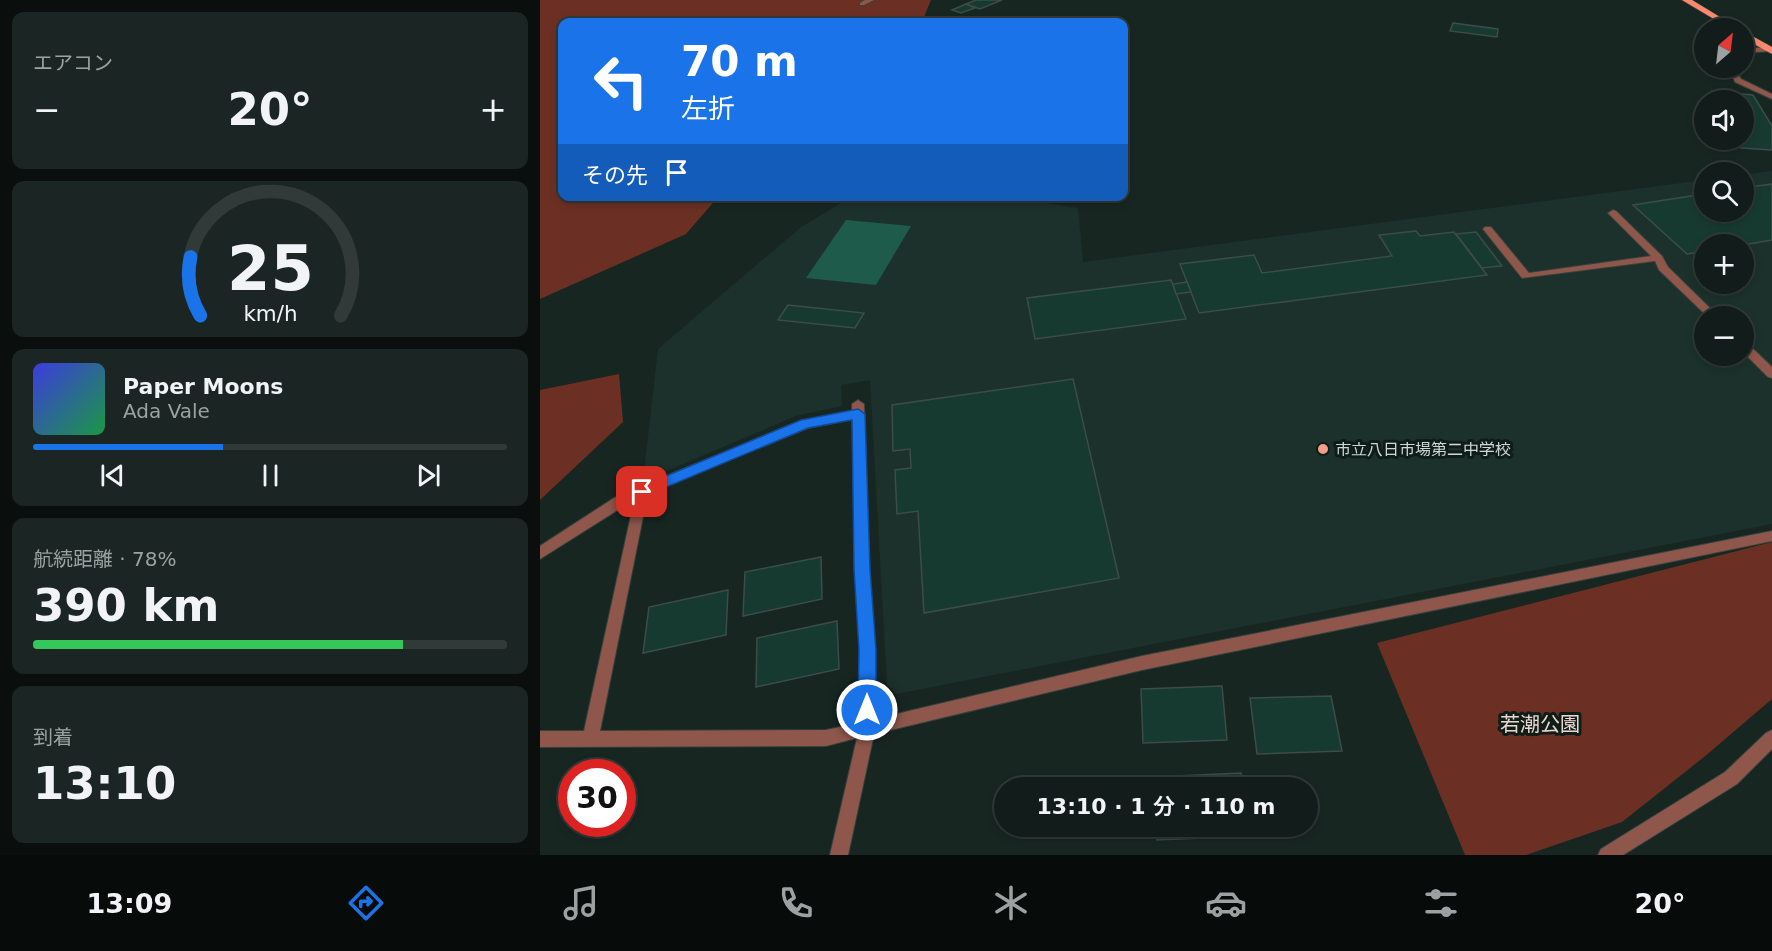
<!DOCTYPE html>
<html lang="ja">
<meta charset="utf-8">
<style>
:root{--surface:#121c1a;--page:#1b2523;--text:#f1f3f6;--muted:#9ca1a2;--line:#313a39;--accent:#1a73e8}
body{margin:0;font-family:"DejaVu Sans","Noto Sans JP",sans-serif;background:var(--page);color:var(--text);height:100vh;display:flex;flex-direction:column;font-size:22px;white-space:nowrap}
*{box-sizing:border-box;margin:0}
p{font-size:20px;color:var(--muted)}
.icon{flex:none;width:33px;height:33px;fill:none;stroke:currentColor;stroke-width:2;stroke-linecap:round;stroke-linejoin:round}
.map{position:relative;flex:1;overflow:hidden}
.sheet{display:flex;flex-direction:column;gap:12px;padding:12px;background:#0a0f0e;width:540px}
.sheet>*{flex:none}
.top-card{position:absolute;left:18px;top:18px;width:570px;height:183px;border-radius:12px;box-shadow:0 3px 9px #0003,0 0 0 2px var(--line);background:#1a73e8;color:#fff;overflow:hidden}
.needle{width:39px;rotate:28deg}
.tools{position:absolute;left:1154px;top:18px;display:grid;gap:12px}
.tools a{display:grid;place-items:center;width:60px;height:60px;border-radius:50%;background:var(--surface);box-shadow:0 3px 9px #0003,0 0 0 2px var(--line);font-size:30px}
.speed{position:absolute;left:18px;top:759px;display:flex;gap:12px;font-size:30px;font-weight:700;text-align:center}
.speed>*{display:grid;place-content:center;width:78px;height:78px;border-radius:50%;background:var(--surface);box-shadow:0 3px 9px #0003,0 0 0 2px var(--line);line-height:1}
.speed .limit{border:9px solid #d22;background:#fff;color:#111}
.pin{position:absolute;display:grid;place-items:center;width:51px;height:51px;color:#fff;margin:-26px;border-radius:12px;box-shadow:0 3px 9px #0006}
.me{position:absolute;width:66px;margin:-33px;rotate:0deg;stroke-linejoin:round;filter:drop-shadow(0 0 4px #0008)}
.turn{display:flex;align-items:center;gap:21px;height:126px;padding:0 24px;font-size:27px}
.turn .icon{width:78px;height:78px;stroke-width:2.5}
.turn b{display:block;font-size:42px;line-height:51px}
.then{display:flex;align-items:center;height:57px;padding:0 24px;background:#0003;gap:12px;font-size:22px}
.big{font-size:45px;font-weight:600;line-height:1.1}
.sheet .tile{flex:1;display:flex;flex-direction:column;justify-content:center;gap:9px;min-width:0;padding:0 21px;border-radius:12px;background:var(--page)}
.sheet .dial{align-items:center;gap:0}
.dial svg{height:156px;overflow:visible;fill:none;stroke:var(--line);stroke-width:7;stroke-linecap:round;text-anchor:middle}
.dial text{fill:var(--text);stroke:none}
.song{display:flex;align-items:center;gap:18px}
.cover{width:72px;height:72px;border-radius:9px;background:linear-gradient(135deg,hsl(240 70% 55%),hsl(140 70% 35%))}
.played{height:6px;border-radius:3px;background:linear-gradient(90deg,var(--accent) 40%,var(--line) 40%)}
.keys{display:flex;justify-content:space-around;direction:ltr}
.heat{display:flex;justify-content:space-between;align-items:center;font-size:33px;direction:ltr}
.charge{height:9px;border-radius:4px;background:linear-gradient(90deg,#34c759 78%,var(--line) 0)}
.trip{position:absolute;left:454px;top:777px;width:324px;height:60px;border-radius:30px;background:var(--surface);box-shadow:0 3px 9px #0003,0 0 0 2px var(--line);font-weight:600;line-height:60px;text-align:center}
.dock{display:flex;height:96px;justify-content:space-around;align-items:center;background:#070b0a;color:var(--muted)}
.dock .icon{width:42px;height:42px}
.dock .selected{color:var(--accent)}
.dock b{font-size:27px;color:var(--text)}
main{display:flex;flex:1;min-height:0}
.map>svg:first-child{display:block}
.built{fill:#1c312b;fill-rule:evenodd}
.green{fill:#6b3023}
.water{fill:#1f5b4b}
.building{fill:#173a30;stroke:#3c4c47;stroke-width:1.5}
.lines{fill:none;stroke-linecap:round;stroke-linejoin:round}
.service-casing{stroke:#35423e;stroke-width:2}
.minor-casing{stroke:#35423e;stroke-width:2}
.tertiary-casing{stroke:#35423e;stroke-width:2}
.primary-casing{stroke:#35423e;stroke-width:1}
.service{fill:#8f574b;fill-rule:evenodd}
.minor{fill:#8f574b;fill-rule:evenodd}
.tertiary{fill:#8f574b;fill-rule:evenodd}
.primary{fill:#fc886f;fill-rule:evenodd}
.route{fill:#1a73e8;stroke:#114b97;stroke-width:1.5}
.poi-dot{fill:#f49e8a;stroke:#0f1d19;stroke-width:2}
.labels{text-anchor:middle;stroke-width:6;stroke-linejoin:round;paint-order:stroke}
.poi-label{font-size:16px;fill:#ced7d3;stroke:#0f1d19;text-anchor:start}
.near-park-label{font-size:20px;fill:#eed6d0;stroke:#0f1d19}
</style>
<main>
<section class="sheet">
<div class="tile"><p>エアコン</p>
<div class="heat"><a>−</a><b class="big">20°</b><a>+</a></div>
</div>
<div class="tile dial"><svg viewBox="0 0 100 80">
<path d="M14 69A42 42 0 1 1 86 69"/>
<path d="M14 69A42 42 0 0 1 9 39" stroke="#1a73e8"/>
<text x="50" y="56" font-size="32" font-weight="700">25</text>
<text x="50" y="72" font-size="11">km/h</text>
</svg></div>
<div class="tile">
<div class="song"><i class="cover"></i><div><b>Paper Moons</b><p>Ada Vale</p></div></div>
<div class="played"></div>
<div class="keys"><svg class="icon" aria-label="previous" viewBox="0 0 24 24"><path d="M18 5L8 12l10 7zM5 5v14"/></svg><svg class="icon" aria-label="pause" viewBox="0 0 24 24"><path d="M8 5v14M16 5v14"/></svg><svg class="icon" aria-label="next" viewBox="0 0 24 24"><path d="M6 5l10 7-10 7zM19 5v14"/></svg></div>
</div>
<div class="tile"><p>航続距離 · 78%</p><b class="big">390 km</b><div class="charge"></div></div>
<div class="tile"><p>到着</p><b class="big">13:10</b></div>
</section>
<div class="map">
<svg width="1232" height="855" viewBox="0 0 1232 855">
<rect width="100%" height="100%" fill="#182622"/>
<path class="built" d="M1232,171V524L356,694L347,685L330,380L301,385L302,406L256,416L103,481L118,349L261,227L311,197H467L538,208L543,262L1164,180V212H1203V175ZM1164,244H1203V284H1164ZM1164,316H1203V356H1164Z"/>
<g class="green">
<path d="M0,0H391L382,22H308L286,16L215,21L213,22H22V196L178,197L146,234L0,299Z"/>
<path d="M79,374L83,422L0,500V390Z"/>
<path d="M1232,542V699L1164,757L1082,822L986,855H925L837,643Z"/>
</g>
<path class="water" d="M306,220L371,226L336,285L266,278Z"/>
<g class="building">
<path d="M436,0H462L440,9L426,4Z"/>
<path d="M426,4L435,8L421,13L412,10Z"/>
<path d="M913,23L958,29L957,37L910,31Z"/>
<path d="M1172,91L1213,95L1232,126V150L1201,148L1197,140H1203V100H1176Z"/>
<path d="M1232,184V240L1203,245L1164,244V251L1147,254L1093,205L1164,194V212H1203V188Z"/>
<path d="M876,231L880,236L914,232L947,275L659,313L640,264L714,255L722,273L852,256L839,235Z"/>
<path d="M936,232L962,266L942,268L916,234Z"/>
<path d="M631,280L646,319L495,339L487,298Z"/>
<path d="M647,282L651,292L636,294L633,284Z"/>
<path d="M248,305L324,313L315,328L238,320Z"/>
<path d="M533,379L579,578L384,613L378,511L357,514L355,470L371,468L370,449L353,451L352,405Z"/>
<path d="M281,557L282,599L203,616L205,572Z"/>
<path d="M188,590L186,635L103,653L109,607Z"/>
<path d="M297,621L299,669L216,687L217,638Z"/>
<path d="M682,686L687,740L603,743L601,689Z"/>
<path d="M791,696L802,751L717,754L710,698Z"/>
<path d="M701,773L703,788H615V777Z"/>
<path d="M617,826H707L708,836L617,840Z"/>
</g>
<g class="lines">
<defs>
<g id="service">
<path d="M1229,47L1232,48V51L1203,53V49Z"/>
<path d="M1189,68H1195L1201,79L1232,94V99L1195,82Z"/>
<path d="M1073,210L1076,211L1122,256L1128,267L1178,316H1167L1119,270L1115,261L982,278L943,229L945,227H951L989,273L1111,256L1068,213Z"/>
<path d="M1203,342L1207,343L1232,367V378L1228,377L1203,352Z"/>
<path d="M318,410L324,414L322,417L268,428L144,478L84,506L0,559V546L74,498L136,472L262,421Z"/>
</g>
<g id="minor">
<path d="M325,0H334L324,5H320V3Z"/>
<path d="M318,400L324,404L329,569L334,650L335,719L602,656L1232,531V541L602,670L334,734L308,855H290L317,738L286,746L0,747V731H44L96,492L97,489H107L108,492L60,731L286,730L319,723L320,650L315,569L312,404Z"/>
</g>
<path id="tertiary" d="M1232,730V749L1197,784L1083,855H1058L1061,849L1185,772L1226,733Z"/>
<g id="primary">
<path d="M1142,0H1152L1198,28H1189Z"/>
<path d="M1203,31L1232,47V54L1203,38Z"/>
</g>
</defs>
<use href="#service" class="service-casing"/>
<use href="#minor" class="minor-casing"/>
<use href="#tertiary" class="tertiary-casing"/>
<use href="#primary" class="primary-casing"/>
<use href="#service" class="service"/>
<use href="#minor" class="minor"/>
<use href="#tertiary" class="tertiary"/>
<use href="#primary" class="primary"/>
</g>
<path class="route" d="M318,409L325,414L330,569L336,650V710L333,715L327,718L321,715L318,710L319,650L314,569L312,420L268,428L107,495H97L95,492L97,488L261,420Z"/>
<circle class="poi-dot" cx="783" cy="449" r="6"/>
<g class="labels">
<g class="poi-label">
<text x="795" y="455">市立八日市場第二中学校</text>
</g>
<g class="near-park-label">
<text x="1000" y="731">若潮公園</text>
</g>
</g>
</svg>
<div class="tools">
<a><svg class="needle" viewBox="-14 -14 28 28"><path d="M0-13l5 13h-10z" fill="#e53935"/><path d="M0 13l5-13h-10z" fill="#9ca1a2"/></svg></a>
<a><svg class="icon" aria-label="sound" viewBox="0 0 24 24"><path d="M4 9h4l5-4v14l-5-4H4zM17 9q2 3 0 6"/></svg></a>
<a><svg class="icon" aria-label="search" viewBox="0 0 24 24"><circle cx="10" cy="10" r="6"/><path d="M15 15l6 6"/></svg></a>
<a>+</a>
<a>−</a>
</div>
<div class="speed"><div class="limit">30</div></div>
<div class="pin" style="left:102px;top:492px;background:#d93025"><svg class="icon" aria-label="arrive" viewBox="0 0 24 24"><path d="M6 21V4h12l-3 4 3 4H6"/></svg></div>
<svg class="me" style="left:327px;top:710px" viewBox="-20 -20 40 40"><circle r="17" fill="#1a73e8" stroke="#fff" stroke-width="3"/><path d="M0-11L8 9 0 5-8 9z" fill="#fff"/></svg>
<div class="trip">13:10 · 1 分 · 110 m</div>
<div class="top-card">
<div class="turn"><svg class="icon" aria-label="left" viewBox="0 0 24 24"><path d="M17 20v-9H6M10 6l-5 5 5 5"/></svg><div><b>70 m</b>左折</div></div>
<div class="then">その先<svg class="icon" aria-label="arrive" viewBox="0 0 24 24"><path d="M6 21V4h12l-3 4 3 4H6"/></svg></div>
</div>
</div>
</main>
<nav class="dock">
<b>13:09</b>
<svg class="icon selected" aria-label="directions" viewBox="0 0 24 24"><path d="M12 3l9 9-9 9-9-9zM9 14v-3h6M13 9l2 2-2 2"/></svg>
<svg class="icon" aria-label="music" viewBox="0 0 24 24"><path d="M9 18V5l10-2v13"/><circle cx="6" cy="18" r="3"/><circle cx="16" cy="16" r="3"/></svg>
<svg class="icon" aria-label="phone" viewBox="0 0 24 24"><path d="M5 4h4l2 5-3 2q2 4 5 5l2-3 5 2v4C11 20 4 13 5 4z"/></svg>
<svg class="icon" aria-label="climate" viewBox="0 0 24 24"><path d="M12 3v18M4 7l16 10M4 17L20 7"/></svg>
<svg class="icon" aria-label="car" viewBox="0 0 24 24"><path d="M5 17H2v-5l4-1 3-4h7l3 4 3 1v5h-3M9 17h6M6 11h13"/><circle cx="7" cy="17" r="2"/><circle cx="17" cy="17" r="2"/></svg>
<svg class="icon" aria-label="filters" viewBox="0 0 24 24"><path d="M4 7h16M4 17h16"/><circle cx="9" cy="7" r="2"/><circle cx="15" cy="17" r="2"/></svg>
<b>20°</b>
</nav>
